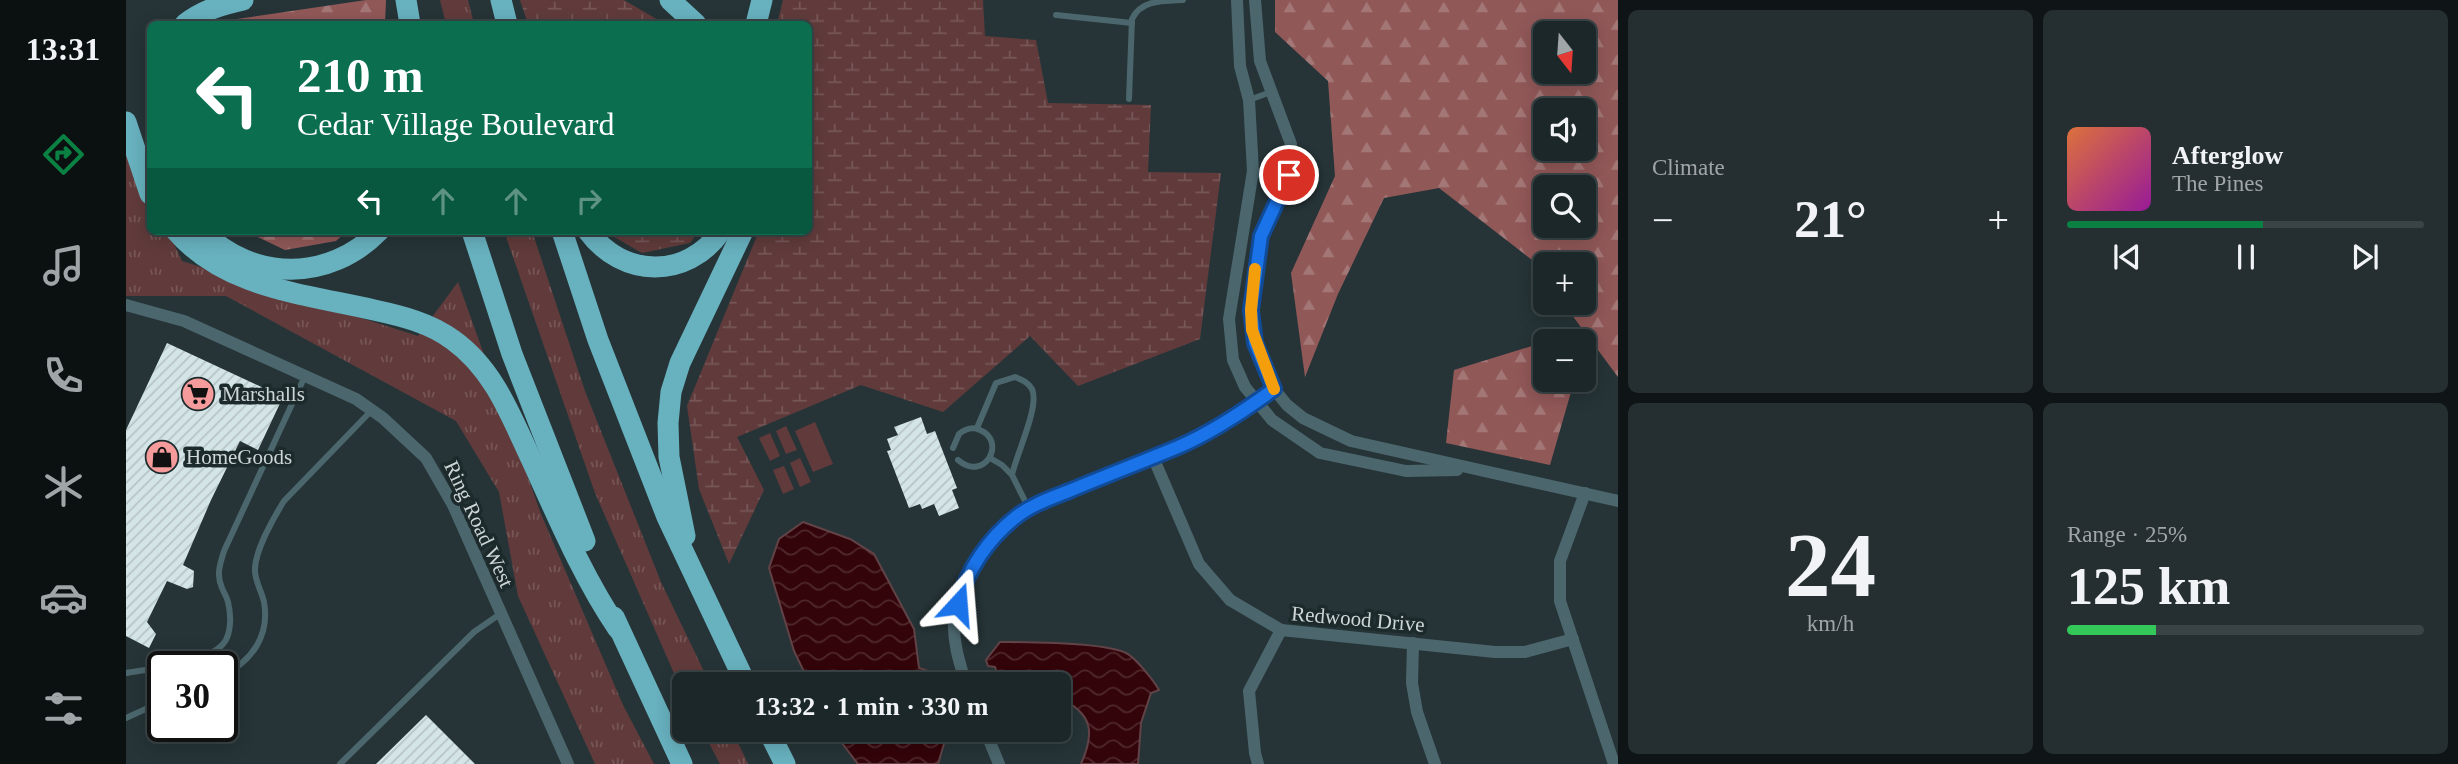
<!DOCTYPE html>
<meta charset="utf-8">
<style>
:root{--surface:#1c2729;--page:#252f31;--text:#f1f3f6;--muted:#a0a5a8;--line:#3a4446;--accent:#0b8043}
body{margin:0;font-family:Georgia,serif;background:var(--page);color:var(--text);height:100vh;display:flex;flex-direction:column;font-size:26px;white-space:nowrap}
*{box-sizing:border-box;margin:0}
p{font-size:23px;color:var(--muted)}
.icon{flex:none;width:38px;height:38px;fill:none;stroke:currentColor;stroke-width:2;stroke-linecap:round;stroke-linejoin:round}
.map{position:relative;flex:1;overflow:hidden}
.side{display:flex;flex-direction:column;gap:10px;padding:10px;background:#0f1517;width:840px}
.side>*{flex:none}
.guide{position:absolute;left:21px;top:21px;width:665px;height:214px;border-radius:10px;box-shadow:0 4px 18px #0003,0 0 0 2px var(--line);background:#0b6e4f;color:#fff;overflow:hidden}
.needle{width:46px;rotate:163deg}
.controls{position:absolute;left:1407px;top:21px;display:grid;gap:14px}
.controls a{display:grid;place-items:center;width:63px;height:63px;border-radius:10px;background:var(--surface);box-shadow:0 4px 18px #0003,0 0 0 2px var(--line);font-size:35px}
.speed{position:absolute;left:21px;top:651px;display:flex;gap:14px;font-size:35px;font-weight:700;text-align:center}
.speed>*{display:grid;place-content:center;width:91px;height:91px;border-radius:50%;background:var(--surface);box-shadow:0 4px 18px #0003,0 0 0 2px var(--line);line-height:1}
.speed .limit{border:4px solid #111;border-radius:10px;background:#fff;color:#111}
.pin{position:absolute;display:grid;place-items:center;width:60px;height:60px;color:#fff;margin:-30px;border:4px solid #fff;border-radius:50%;box-shadow:0 2px 7px #0007}
.me{position:absolute;width:77px;margin:-38px;rotate:19deg;stroke-linejoin:round;filter:drop-shadow(0 0 5px #0008)}
.turn{display:flex;align-items:center;gap:24px;height:147px;padding:0 35px;font-size:32px}
.turn .icon{width:91px;height:91px;stroke-width:2.5}
.turn b{display:block;font-size:49px;line-height:60px}
.lanes{display:flex;align-items:center;height:66px;padding:0 35px;background:#0003;justify-content:center;gap:35px;direction:ltr}
.lanes .off{opacity:.35}
.big{font-size:52px;font-weight:700;line-height:1.1}
.side .widget{flex:1;display:flex;flex-direction:column;justify-content:center;gap:10px;min-width:0;padding:0 24px;border-radius:10px;background:var(--page)}
.side .dial{align-items:center;gap:0}
.dial b{font-size:91px;line-height:1}
.song{display:flex;align-items:center;gap:21px}
.cover{width:84px;height:84px;border-radius:10px;background:linear-gradient(135deg,hsl(20 70% 55%),hsl(300 70% 35%))}
.played{height:7px;border-radius:4px;background:linear-gradient(90deg,var(--accent) 55%,var(--line) 55%)}
.keys{display:flex;justify-content:space-around;direction:ltr}
.heat{display:flex;justify-content:space-between;align-items:center;font-size:38px;direction:ltr}
.charge{height:10px;border-radius:5px;background:linear-gradient(90deg,#34c759 25%,var(--line) 0)}
.side .tiles{flex:1;display:grid;gap:10px;grid-template-columns:repeat(2,1fr)}
.trip{position:absolute;left:546px;top:672px;width:399px;height:70px;border-radius:10px;background:var(--surface);box-shadow:0 4px 18px #0003,0 0 0 2px var(--line);font-weight:700;line-height:70px;text-align:center}
main{display:flex;flex:1;min-height:0}
.tab-bar{display:flex;flex-direction:column;width:126px;justify-content:space-around;align-items:center;background:#0b1010;color:var(--muted)}
.tab-bar .icon{width:49px;height:49px}
.tab-bar .on{color:var(--accent)}
.tab-bar b{font-size:32px;color:var(--text)}
.map>svg:first-child{display:block}
.grass{fill:url(#grass-tufts)}
.forest{fill:url(#forest-firs);fill-rule:evenodd}
.wetland{fill:url(#wetland-marsh)}
.green{fill:#613b3b}
.water{fill:url(#water-waves);stroke:#614347;stroke-width:2}
.building{fill:url(#building-hatch)}
.lines{fill:none;stroke-linecap:round;stroke-linejoin:round}
.service{stroke:#4b676d;stroke-width:6}
.minor{stroke:#4b676d;stroke-width:12}
.motorway{stroke:#68b1bf;stroke-width:21}
.route-casing{stroke:#114b97;stroke-width:18}
.route{stroke:#1a73e8;stroke-width:12}
.slow{stroke:#f59e0b;stroke-width:12}
.labels{text-anchor:middle;stroke-width:7;stroke-linejoin:round;paint-order:stroke}
.poi-label{font-size:21px;fill:#cdd5d7;stroke:#1c2a2c;text-anchor:start}
.street-label{font-size:21px;fill:#cdd5d7;stroke:#1c2a2c}
</style>
<main>
<nav class="tab-bar">
<b>13:31</b>
<svg class="icon on" aria-label="directions" viewBox="0 0 24 24"><path d="M12 3l9 9-9 9-9-9zM9 14v-3h6M13 9l2 2-2 2"/></svg>
<svg class="icon" aria-label="music" viewBox="0 0 24 24"><path d="M9 18V5l10-2v13"/><circle cx="6" cy="18" r="3"/><circle cx="16" cy="16" r="3"/></svg>
<svg class="icon" aria-label="phone" viewBox="0 0 24 24"><path d="M5 4h4l2 5-3 2q2 4 5 5l2-3 5 2v4C11 20 4 13 5 4z"/></svg>
<svg class="icon" aria-label="climate" viewBox="0 0 24 24"><path d="M12 3v18M4 7l16 10M4 17L20 7"/></svg>
<svg class="icon" aria-label="car" viewBox="0 0 24 24"><path d="M5 17H2v-5l4-1 3-4h7l3 4 3 1v5h-3M9 17h6M6 11h13"/><circle cx="7" cy="17" r="2"/><circle cx="17" cy="17" r="2"/></svg>
<svg class="icon" aria-label="filters" viewBox="0 0 24 24"><path d="M4 7h16M4 17h16"/><circle cx="9" cy="7" r="2"/><circle cx="15" cy="17" r="2"/></svg>
</nav>
<div class="map">
<svg width="1492" height="764" viewBox="0 0 1492 764">
<defs>
<pattern id="grass-tufts" width="24" height="20" patternUnits="userSpaceOnUse" patternTransform="scale(1.75)"><rect width="24" height="20" fill="#613b3b"/><path d="M3 7l-1-3M5 7V3M7 7l1-3M15 17l-1-3M17 17v-4M19 17l1-3" fill="none" stroke="#765657"/></pattern>
<pattern id="forest-firs" width="22" height="20" patternUnits="userSpaceOnUse" patternTransform="scale(1.75)"><rect width="22" height="20" fill="#915858"/><path d="M5 1l3.5 6h-7zM16 11l3.5 6h-7z" fill="#a47777"/></pattern>
<pattern id="wetland-marsh" width="20" height="14" patternUnits="userSpaceOnUse" patternTransform="scale(1.75)"><rect width="20" height="14" fill="#613b3b"/><path d="M1 5h8M5 5V1M11 12h8M15 12V8" fill="none" stroke="#765657"/></pattern>
<pattern id="water-waves" width="16" height="10" patternUnits="userSpaceOnUse" patternTransform="scale(1.75)"><rect width="16" height="10" fill="#330409"/><path d="M0 5q4-4 8 0t8 0" fill="none" stroke="#4f282c"/></pattern>
<pattern id="building-hatch" width="6" height="6" patternUnits="userSpaceOnUse" patternTransform="scale(1.75)"><rect width="6" height="6" fill="#d4e5e8"/><path d="M-1 1l2-2M0 6l6-6M5 7l2-2" fill="none" stroke="#b6c4c6"/></pattern>
</defs>
<rect width="100%" height="100%" fill="#263437"/>
<g class="grass">
<path d="M314,0H342L348,24H320Z"/>
<path d="M0,144L24,195V231H42L56,261L292,336L332,282L415,514L497,705L528,764H469L392,596L373,492L330,421L100,296H0Z"/>
<path d="M378,231H406L459,391L535,582L584,684H558V696L469,493Z"/>
<path d="M576,730H606L622,764H594Z"/>
</g>
<g class="forest">
<path d="M240,0H260L259,24H88L90,22Z"/>
<path d="M1149,0H1492V377L1437,303H1458V264H1419V279L1406,260L1313,188L1258,198L1212,294L1179,377L1165,273L1209,176L1202,81L1149,32ZM1419,33H1458V72H1419ZM1419,110H1458V149H1419ZM1419,187H1458V226H1419Z"/>
<path d="M119,231H221L210,241L159,250Z"/>
<path d="M1419,342V380H1445L1447,385L1424,465L1320,443L1328,370Z"/>
</g>
<g class="wetland">
<path d="M394,0H498L539,24H402Z"/>
<path d="M657,0H857L859,36L910,40L922,103L1025,105L1022,172L1095,173L1074,339L952,386L904,336L817,412L735,385L611,437L638,490L603,564L573,489L561,406L633,231H682V24H651Z"/>
<path d="M478,231H573L564,243L516,253Z"/>
</g>
<g class="green">
<path d="M689,422L707,464L687,472L669,431Z"/>
<path d="M660,426L671,450L660,454L650,431Z"/>
<path d="M644,433L654,456L644,461L633,438Z"/>
<path d="M674,458L685,482L674,487L664,463Z"/>
<path d="M658,466L668,489L657,494L647,470Z"/>
</g>
<g class="water">
<path d="M677,522L724,539L748,554L788,629L793,668L809,673L811,682L809,684H684L668,651L643,568L653,539Z"/>
<path d="M874,642C903,642 976,642 1000,653C1009,657 1028,681 1033,690L1025,693L1015,723L1012,764H955C969,733 967,713 933,698V684H881L874,682L869,667L862,666L860,660Z"/>
<path d="M706,730H822L812,764H732Z"/>
</g>
<g class="building">
<path d="M41,343L157,397L132,450L114,441L85,500L57,565L68,571L67,587L61,589L41,581L21,622L30,634L23,648L0,636V430Z"/>
<path d="M795,417L801,434L809,431L831,488L826,490L833,508L813,516L808,504L796,509L794,504L783,508L761,451L765,450L761,439L772,435L768,427Z"/>
<path d="M300,715L349,764H250Z"/>
</g>
<g class="lines">
<g class="service">
<path d="M930,15L1006,23"/>
<path d="M1003,99L1006,19C1015,0 1036,1 1057,0"/>
<path d="M1123,100L1145,92"/>
<path d="M1127,171C1141,180 1148,183 1163,175"/>
<path d="M851,428L870,383L889,377C896,380 902,382 906,389C914,406 890,455 886,475L903,509"/>
<path d="M827,448L833,434C839,429 846,426 854,430C881,441 859,483 832,460"/>
<path d="M864,458L876,465L886,475"/>
<path d="M0,673C24,669 81,663 97,644C106,634 105,614 102,602C101,597 98,593 96,588C90,575 94,564 98,551L179,376"/>
<path d="M96,676C126,661 144,636 138,602C136,592 129,581 129,571C128,552 148,517 158,501L246,410"/>
<path d="M0,718L37,701"/>
<path d="M214,764L348,632L374,614"/>
</g>
<g class="minor">
<path d="M1111,0L1114,66L1123,100L1127,171L1103,319L1107,360L1119,387L1146,420L1194,453L1280,471L1331,470"/>
<path d="M1129,0L1134,61L1165,144L1166,165L1162,182L1135,235L1125,310L1129,343L1148,389L1161,405L1177,418L1225,441L1492,501"/>
<path d="M0,305L58,321L230,399L257,418L300,458L327,505L442,764"/>
<path d="M1027,457L1073,564L1104,600L1155,630"/>
<path d="M1459,493L1434,561V601L1488,764"/>
<path d="M1287,643L1286,683L1291,712L1309,764"/>
<path d="M840,684C834,664 827,644 828,622C830,582 860,538 892,515C910,503 930,496 950,488C984,474 1019,462 1053,447C1087,432 1118,411 1148,389"/>
<path d="M859,730L873,764"/>
<path d="M1132,764L1129,753L1123,691L1155,630L1369,652H1399L1447,639"/>
</g>
<g class="motorway">
<path d="M280,0L284,24"/>
<path d="M375,0L381,24"/>
<path d="M544,0L570,24"/>
<path d="M59,24C77,10 95,5 117,0"/>
<path d="M630,24L636,0"/>
<path d="M0,122L24,194"/>
<path d="M50,231C99,288 179,294 248,310C276,316 304,323 327,340C369,370 386,419 407,463C433,520 457,577 492,629"/>
<path d="M76,231C127,282 203,282 253,231"/>
<path d="M346,231L386,354L459,541"/>
<path d="M436,231L472,340L541,517L620,684"/>
<path d="M462,231C496,278 561,280 595,231"/>
<path d="M559,536L543,457L542,423L545,392L554,363L617,231"/>
<path d="M488,617L556,764"/>
<path d="M642,730L659,764"/>
</g>
</g>
<g class="lines">
<defs>
<path id="route" d="M832,604C841,570 862,539 890,517C905,505 925,498 943,491C979,476 1016,462 1052,447C1087,432 1118,411 1148,389L1129,343L1125,310L1135,236L1163,175"/>
</defs>
<use href="#route" class="route-casing"/>
<use href="#route" class="route"/>
<path class="slow" d="M1129,269L1125,310L1126,330L1148,389"/>
</g>
<defs>
<symbol id="supermarket-disc" viewBox="-11 -11 22 22"><circle r="9.5" fill="#f59b9b" stroke="#1c2a2c"/><path d="M-6-5.5h2.5l.6 2H6L4.5 2H-2.5L-4.4-4H-6ZM-1.5 3.2a1.3 1.3 0 1 0 .1 0ZM3 3.2a1.3 1.3 0 1 0 .1 0Z" fill="#111"/></symbol>
<symbol id="shop-disc" viewBox="-11 -11 22 22"><circle r="9.5" fill="#f59b9b" stroke="#1c2a2c"/><path d="M-5-2.5h2.3a2.7 3.5 0 0 1 5.4 0H5L5.5 6h-11ZM-1.5-2.5h3a1.5 2.3 0 0 0-3 0Z" fill="#111"/></symbol>
</defs>
<g fill-rule="evenodd">
<use href="#supermarket-disc" x="53" y="375" width="38" height="38"/>
<use href="#shop-disc" x="17" y="438" width="38" height="38"/>
</g>
<g class="labels">
<g class="poi-label">
<text x="96" y="401">Marshalls</text>
<text x="60" y="464">HomeGoods</text>
</g>
<g class="street-label">
<text transform="translate(353 524) rotate(65)" y="7">Ring Road West</text>
<text transform="translate(1232 619) rotate(5)" y="7">Redwood Drive</text>
</g>
</g>
</svg>
<div class="controls">
<a><svg class="needle" viewBox="-14 -14 28 28"><path d="M0-13l5 13h-10z" fill="#e53935"/><path d="M0 13l5-13h-10z" fill="#a0a5a8"/></svg></a>
<a><svg class="icon" aria-label="sound" viewBox="0 0 24 24"><path d="M4 9h4l5-4v14l-5-4H4zM17 9q2 3 0 6"/></svg></a>
<a><svg class="icon" aria-label="search" viewBox="0 0 24 24"><circle cx="10" cy="10" r="6"/><path d="M15 15l6 6"/></svg></a>
<a>+</a>
<a>−</a>
</div>
<div class="speed"><div class="limit">30</div></div>
<div class="pin" style="left:1163px;top:175px;background:#d93025"><svg class="icon" aria-label="arrive" viewBox="0 0 24 24"><path d="M6 21V4h12l-3 4 3 4H6"/></svg></div>
<svg class="me" style="left:832px;top:604px" viewBox="-20 -20 40 40"><path d="M0-17L14 15 0 8-14 15z" fill="#1a73e8" stroke="#fff" stroke-width="4"/></svg>
<div class="trip">13:32 · 1 min · 330 m</div>
<div class="guide">
<div class="turn"><svg class="icon" aria-label="left" viewBox="0 0 24 24"><path d="M17 20v-9H6M10 6l-5 5 5 5"/></svg><div><b>210 m</b>Cedar Village Boulevard</div></div>
<div class="lanes"><svg class="icon" aria-label="left" viewBox="0 0 24 24"><path d="M17 20v-9H6M10 6l-5 5 5 5"/></svg><svg class="icon off" aria-label="ahead" viewBox="0 0 24 24"><path d="M12 20V5M6 11l6-6 6 6"/></svg><svg class="icon off" aria-label="ahead" viewBox="0 0 24 24"><path d="M12 20V5M6 11l6-6 6 6"/></svg><svg class="icon off" aria-label="right" viewBox="0 0 24 24"><path d="M7 20v-9h11M14 6l5 5-5 5"/></svg></div>
</div>
</div>
<section class="side">
<div class="tiles">
<div class="widget"><p>Climate</p>
<div class="heat"><a>−</a><b class="big">21°</b><a>+</a></div>
</div>
<div class="widget">
<div class="song"><i class="cover"></i><div><b>Afterglow</b><p>The Pines</p></div></div>
<div class="played"></div>
<div class="keys"><svg class="icon" aria-label="previous" viewBox="0 0 24 24"><path d="M18 5L8 12l10 7zM5 5v14"/></svg><svg class="icon" aria-label="pause" viewBox="0 0 24 24"><path d="M8 5v14M16 5v14"/></svg><svg class="icon" aria-label="next" viewBox="0 0 24 24"><path d="M6 5l10 7-10 7zM19 5v14"/></svg></div>
</div>
<div class="widget dial"><b>24</b><p>km/h</p></div>
<div class="widget"><p>Range · 25%</p><b class="big">125 km</b><div class="charge"></div></div>
</div>
</section>
</main>
